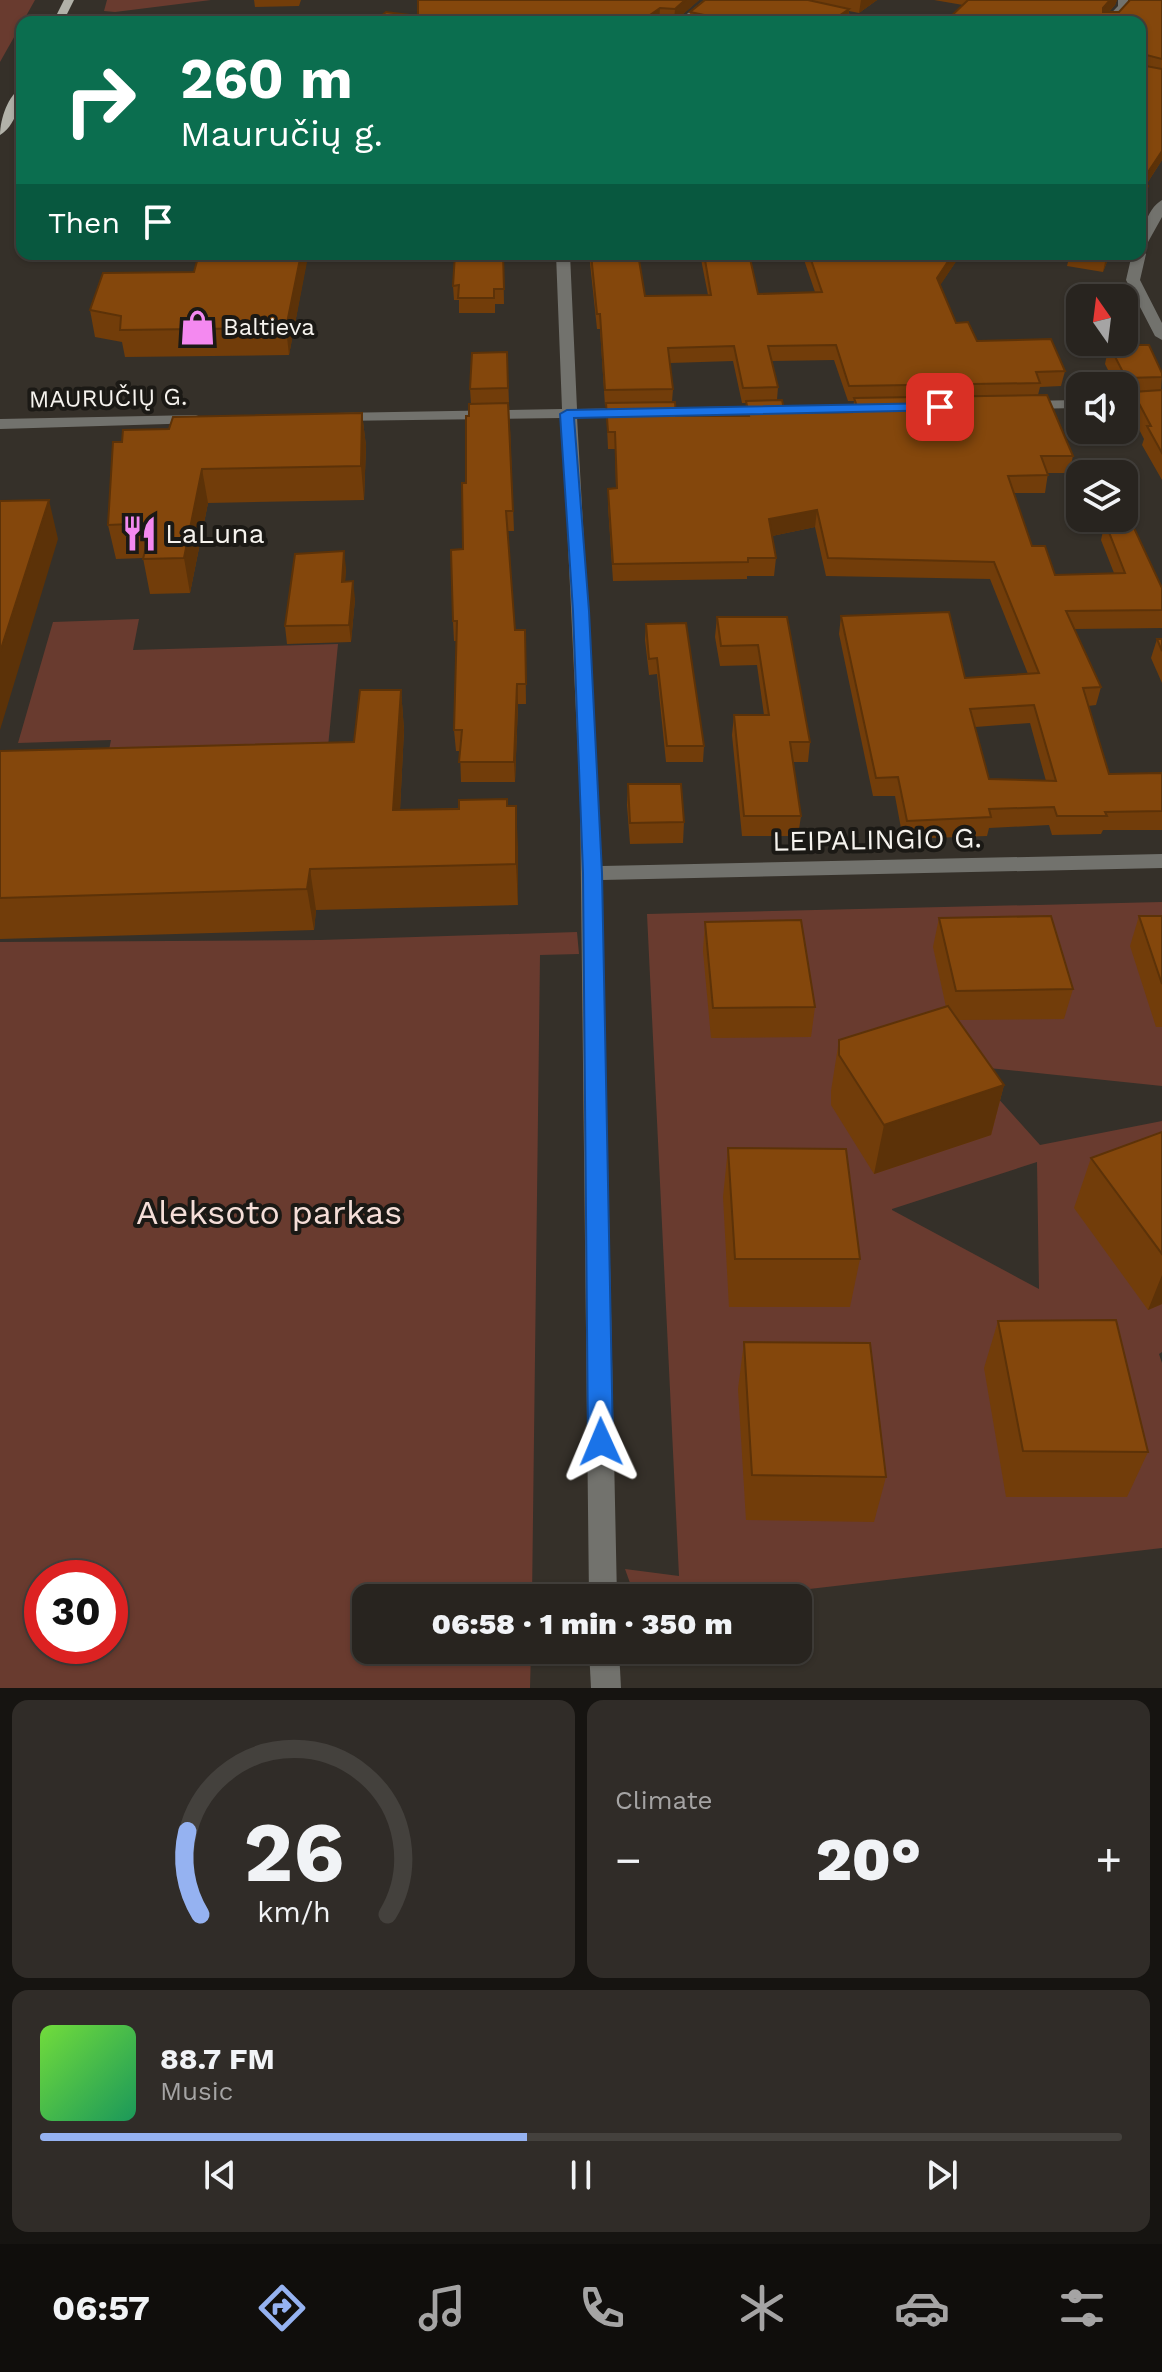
<!DOCTYPE html>
<meta charset="utf-8">
<style>
:root{--surface:#28241f;--page:#302c28;--text:#f1f3f6;--muted:#a5a4a4;--line:#44413d;--accent:#95b2f1}
body{margin:0;font-family:"Work Sans",sans-serif;background:var(--page);color:var(--text);height:100vh;display:flex;flex-direction:column;font-size:30px;white-space:nowrap}
*{box-sizing:border-box;margin:0}
p{font-size:26px;color:var(--muted)}
.icon{flex:none;width:44px;height:44px;fill:none;stroke:currentColor;stroke-width:2;stroke-linecap:round;stroke-linejoin:round}
.map{position:relative;height:1688px;overflow:hidden}
.drawer{display:flex;flex-direction:column;gap:12px;padding:12px;background:#161411;flex:1}
.drawer>*{flex:none}
.guide{position:absolute;left:16px;top:16px;width:1130px;height:244px;border-radius:16px;box-shadow:0 2px 6px #0004,0 0 0 2px var(--line);background:#0b6e4f;color:#fff;overflow:hidden}
.needle{width:52px;rotate:346deg}
.buttons{position:absolute;left:1066px;top:284px;display:grid;gap:16px}
.buttons a{display:grid;place-items:center;width:72px;height:72px;border-radius:16px;background:var(--surface);box-shadow:0 2px 6px #0004,0 0 0 2px var(--line);font-size:40px}
.speed{position:absolute;left:24px;top:1560px;display:flex;gap:16px;font-size:40px;font-weight:700;text-align:center}
.speed>*{display:grid;place-content:center;width:104px;height:104px;border-radius:50%;background:var(--surface);box-shadow:0 2px 6px #0004,0 0 0 2px var(--line);line-height:1}
.speed .limit{border:12px solid #d22;background:#fff;color:#111}
.pin{position:absolute;display:grid;place-items:center;width:68px;height:68px;color:#fff;margin:-34px;border-radius:16px;box-shadow:0 4px 12px #0006}
.me{position:absolute;width:88px;margin:-44px;rotate:359deg;stroke-linejoin:round;filter:drop-shadow(0 0 6px #0008)}
.turn{display:flex;align-items:center;gap:28px;height:168px;padding:0 32px;font-size:36px}
.turn .icon{width:104px;height:104px;stroke-width:2.5}
.turn b{display:block;font-size:56px;line-height:68px}
.then{display:flex;align-items:center;height:76px;padding:0 32px;background:#0003;gap:16px;font-size:30px}
.big{font-size:60px;font-weight:800;line-height:1.1}
.drawer .tile{flex:1;display:flex;flex-direction:column;justify-content:center;gap:12px;min-width:0;padding:0 28px;border-radius:16px;background:var(--page)}
.drawer .dial{align-items:center;gap:0}
.dial svg{height:208px;overflow:visible;fill:none;stroke:var(--line);stroke-width:7;stroke-linecap:round;text-anchor:middle}
.dial text{fill:var(--text);stroke:none}
.song{display:flex;align-items:center;gap:24px}
.cover{width:96px;height:96px;border-radius:12px;background:linear-gradient(135deg,hsl(100 70% 55%),hsl(150 70% 35%))}
.played{height:8px;border-radius:4px;background:linear-gradient(90deg,var(--accent) 45%,var(--line) 45%)}
.keys{display:flex;justify-content:space-around;direction:ltr}
.heat{display:flex;justify-content:space-between;align-items:center;font-size:44px;direction:ltr}
.drawer .tiles{flex:1;display:grid;gap:12px;grid-template-columns:1fr 1fr}
.tile:last-child{grid-column:span 2}
.trip{position:absolute;left:352px;top:1584px;width:460px;height:80px;border-radius:16px;background:var(--surface);box-shadow:0 2px 6px #0004,0 0 0 2px var(--line);font-weight:800;line-height:80px;text-align:center}
.tabs{display:flex;height:128px;justify-content:space-around;align-items:center;background:#100e0c;color:var(--muted)}
.tabs .icon{width:56px;height:56px}
.tabs .current{color:var(--accent)}
.tabs b{font-size:36px;color:var(--text)}
.map>svg:first-child{display:block}
.green{fill:#693b2f;fill-rule:evenodd}
.lines{fill:none;stroke-linecap:round;stroke-linejoin:round}
.minor{fill:#72726d;fill-rule:evenodd}
.tertiary{fill:#72726d;fill-rule:evenodd}
.primary{fill:#b2b2a9;fill-rule:evenodd}
.wall{fill:#723d0a;fill-rule:evenodd}
.shaded-wall{fill:#5c3208}
.building{fill:#84470c;stroke:#5c3208;stroke-width:2;fill-rule:evenodd}
.route{fill:#1a73e8;stroke:#114b97;stroke-width:2}
.labels{text-anchor:middle;stroke-width:8;stroke-linejoin:round;paint-order:stroke}
.far-poi-label{font-size:24px;fill:#f6f3ee;stroke:#1b1915;text-anchor:start}
.far-street-label{font-size:24px;fill:#f6f3ee;stroke:#1b1915}
.poi-label{font-size:28px;fill:#f6f3ee;stroke:#1b1915;text-anchor:start}
.street-label{font-size:28px;fill:#f6f3ee;stroke:#1b1915}
.near-park-label{font-size:34px;fill:#f5ded8;stroke:#1b1915}
</style>
<div class="map">
<svg width="1162" height="1688" viewBox="0 0 1162 1688">
<rect width="100%" height="100%" fill="#353029"/>
<g class="green">
<path d="M0,0H35L0,62Z"/>
<path d="M107,0H211L115,12L104,11Z"/>
<path d="M139,619L133,650L338,644L325,778L102,785L111,740L18,743L53,622Z"/>
<path d="M1162,902V1086L969,1066L1040,1145L1162,1121V1352L1159,1354L1162,1363V1548L733,1598L635,1597L625,1569L679,1576L647,914ZM1037,1162L1039,1289L892,1210V1209Z"/>
<path d="M577,932L579,954L540,955L532,1598H366V1650H531L530,1688H0V942L320,940ZM110,1578V1646H42V1578Z"/>
</g>
<g class="lines">
<g class="minor">
<path d="M704,0H715L688,22H677Z"/>
<path d="M1118,0H1128V7L1114,22H1103L1118,6Z"/>
<path d="M1162,200V217L1143,251L1146,254L1140,280L1162,323V340L1155,336L1126,280L1132,254H1140C1140,237 1146,209 1162,200Z"/>
<path d="M556,254H570L577,409L880,404L887,408L880,412L577,417L602,866L1162,854V868L602,880L617,1598H589L580,797L562,418L336,421L329,417L336,413L562,409Z"/>
<rect x="1124" y="399" width="38" height="8"/>
<path d="M1080,400V408L1024,409L1017,405L1024,401Z"/>
<path d="M196,415L201,417V423L0,429V419Z"/>
<path d="M589,1650H619L621,1688H591Z"/>
</g>
<path class="tertiary" d="M764,0H785L887,22H866Z"/>
<g class="primary">
<path d="M64,0H74L63,22H53Z"/>
<path d="M22,87C22,103 14,127 0,135C0,119 8,95 22,87Z"/>
</g>
</g>
<g class="wall">
<path d="M254,0H301L299,6L255,7Z"/>
<path d="M418,0H699L674,22L418,16Z"/>
<path d="M705,0H877L859,13L849,11L848,21L846,22H689L690,12Z"/>
<path d="M934,0H1117L1115,5L1109,12H1119L1162,0V160L1146,185L1148,186L1145,200L963,5Z"/>
<path d="M199,254H308L289,355L125,357L122,342L95,337L90,310L194,272Z"/>
<path d="M503,254L504,304H495V313H459V300H454L453,286Z"/>
<path d="M589,254H638L645,296L708,295L700,254H749L758,294L815,292L802,254H961L940,285L956,323L977,341L1065,371L1061,386L1040,387L1038,395L1073,456L1069,473H1048L1045,493H1014L1032,546L1055,575L1114,573L1101,540L1105,522L1162,588V628L1074,629L1101,687L1096,705L1088,706L1109,774L1162,773V830H1103L1101,834L1052,835L1049,825L989,828L987,836L903,839L895,796H873L839,634L841,616L965,678L1028,674L990,579L826,576L815,527L772,536L776,558L774,576H747V579L613,581L608,506V489L616,488L615,449H608L606,405L605,406L600,329H597ZM834,360L848,401H854L853,410H851V412L785,413L777,400L778,387L772,361ZM733,361L742,403H746L745,416H676L672,402L673,389L670,363ZM1030,723L1046,781L989,779L975,727Z"/>
<path d="M1070,254H1110L1103,272L1067,266Z"/>
<path d="M1109,345L1162,373L1161,390H1162V480L1142,445L1144,439L1129,410L1132,397H1124V386H1116L1105,364Z"/>
<path d="M507,352L514,531H508L515,630H525L526,704H518L515,782H461L460,751H456L454,730L457,641H454L453,621L463,549L469,416L471,404L470,389Z"/>
<path d="M362,413L366,446L364,500L208,503L190,593L150,594L143,558L116,559L108,525L122,442L169,429Z"/>
<path d="M346,568L345,581L355,599L351,642L287,644L285,626Z"/>
<path d="M717,617H787L810,742L808,762H793L801,816L798,836H742L732,735L734,715H764L757,665L720,666L715,637Z"/>
<path d="M646,624L704,746L703,762H666L657,674L649,675L645,640Z"/>
<path d="M1157,639H1162V683L1151,658Z"/>
<path d="M401,690L404,730L400,810L516,806L518,905L316,910L314,930L0,939V751L354,742Z"/>
<path d="M628,784L684,822L683,843L630,844L627,805Z"/>
<path d="M1139,916H1162V1027H1156L1130,946Z"/>
<path d="M939,918L1073,989L1064,1019L958,1020L1004,1085L991,1135L874,1174L831,1105V1091L839,1040L946,1007L933,947Z"/>
<path d="M705,922L815,1007L811,1037L711,1038L703,951Z"/>
<path d="M1162,1132V1304L1148,1310L1074,1208L1091,1158Z"/>
<path d="M728,1148L860,1259L850,1307H729L723,1197Z"/>
<path d="M998,1321L1148,1452L1127,1497H1006L984,1368Z"/>
<path d="M744,1342L886,1477L874,1522L746,1520L738,1389Z"/>
</g>
<g class="shaded-wall">
<path d="M685,0H699L674,22L675,9Z"/>
<path d="M861,0H877L859,13Z"/>
<path d="M1110,0H1117L1115,5L1101,20L1103,8Z"/>
<path d="M660,8L659,21L657,22H640Z"/>
<path d="M849,9L848,21L846,22H830Z"/>
<path d="M1162,151V160L1140,194V184Z"/>
<path d="M1148,186L1145,200L1140,210V203Z"/>
<path d="M301,254H308V257L289,355L286,328Z"/>
<path d="M953,254H961L935,293L937,278Z"/>
<path d="M1107,254H1110L1103,272L1106,257Z"/>
<path d="M362,413L366,446L364,500L361,466Z"/>
<path d="M202,469L208,503L190,593L184,558Z"/>
<path d="M49,500L58,539L0,730V652Z"/>
<path d="M817,510L815,527L767,537L769,519Z"/>
<path d="M344,551L346,568L344,599L342,582Z"/>
<path d="M353,581L355,599L351,642L349,625Z"/>
<path d="M517,684L518,704L515,782L514,762Z"/>
<path d="M401,690L404,730L398,851L393,810Z"/>
<path d="M516,806L518,846V905L516,864Z"/>
<path d="M310,869L316,910L314,930L307,889Z"/>
<path d="M1004,1085L991,1135L874,1174L884,1125Z"/>
<path d="M1162,1275V1304L1148,1310Z"/>
</g>
<g class="building">
<path d="M418,0H685L675,9L660,8L640,22H374L386,12L418,16Z"/>
<path d="M705,0H808L849,9L830,22H737L690,12Z"/>
<path d="M968,0H1110L1103,8V12H1119L1130,0H1162V59L1143,54L1140,57V22H945Z"/>
<path d="M1140,60V65L1162,69V151L1140,184L1148,186L1140,203Z"/>
<path d="M199,254H301L286,328L120,330L121,316L90,310L103,273L194,272Z"/>
<path d="M455,254H503L504,289H494V298H458L459,285L453,286Z"/>
<path d="M591,254H638L645,296L711,295L704,254H749L758,294L822,292L809,254H953L937,278L956,323L968,322L977,341L1051,339L1065,371L1036,372L1040,383L849,386L836,345L768,346L778,387L743,388L734,346L668,348L673,389L605,390L600,314H597Z"/>
<path d="M1087,254H1107L1106,257Z"/>
<path d="M1109,345H1149L1162,373V377L1126,378Z"/>
<path d="M507,352L508,388L470,389L472,353Z"/>
<path d="M1162,390V453L1147,426H1151L1133,392Z"/>
<path d="M1047,395L1073,456H1041L1048,475L1008,476L1032,546H1045L1055,575L1125,573L1105,522L1115,518H1124V514L1127,513L1162,588V610L1066,611L1101,687L1083,688L1109,774L1162,773V811L1105,812L1107,816H1057L1054,807L989,809L991,817L907,821L898,777L876,778L841,616L949,612L965,678L1039,673L994,562L828,558L817,510L769,519L776,558H748V562L613,564L608,489L617,488L615,432H608L606,403L675,402L676,416H749L746,401L782,400L785,413L852,412L851,410L858,409L854,398ZM1034,705L1056,781L989,779L970,709Z"/>
<path d="M508,403L513,511H506L515,630H525L526,684H517L514,762H459L462,730H454L457,621H453L451,550L463,549L462,483H466V416H469V404Z"/>
<path d="M362,413L361,466L202,469L184,558L143,559L152,523L108,525L113,442H122L123,430L169,429L173,417Z"/>
<path d="M49,500L0,652V501Z"/>
<path d="M344,551L342,582L353,581L349,625L285,626L295,554Z"/>
<path d="M717,617H787L810,742H790L801,816H744L734,715H769L758,645L721,646Z"/>
<path d="M686,623L704,746H667L657,658L649,659L646,624Z"/>
<path d="M1157,639H1162V651Z"/>
<path d="M360,690H401L393,810L459,809V800L507,799V806H516V864L310,869L307,889L0,898V751L354,742Z"/>
<path d="M628,784H681L684,822L630,823Z"/>
<path d="M1051,916L1073,989L956,991L939,918Z"/>
<path d="M1139,916H1162V984Z"/>
<path d="M801,920L815,1007L713,1008L705,922Z"/>
<path d="M948,1006L1004,1085L884,1125L839,1055V1040Z"/>
<path d="M1162,1132V1254L1091,1158Z"/>
<path d="M728,1148L846,1149L860,1259H735Z"/>
<path d="M1116,1320L1148,1452L1023,1451L998,1321Z"/>
<path d="M744,1342L870,1343L886,1477L752,1475Z"/>
</g>
<path class="route" d="M940,403L945,404V410L574,418L589,611L602,873L613,1442L609,1450L601,1453L592,1450L588,1442L583,873L573,611L560,414L567,410Z"/>
<defs>
<symbol id="shop-bare" viewBox="-9 -9 18 18"><path d="M-5-2.5h2.3a2.7 3.5 0 0 1 5.4 0H5L5.5 6h-11ZM-1.5-2.5h3a1.5 2.3 0 0 0-3 0Z" fill="#f489f0" stroke="#1b1915" stroke-width="2.5" paint-order="stroke"/></symbol>
<symbol id="restaurant-bare" viewBox="-9 -9 18 18"><path d="M-5-6h1v4h1v-4h1v4h1v-4h1v5L-1.5 .5V6h-2V.5L-5-1ZM5-6V6H3V1.5H1.5Q1.5-4 5-6Z" fill="#f489f0" stroke="#1b1915" stroke-width="2.5" paint-order="stroke"/></symbol>
</defs>
<g fill-rule="evenodd">
<use href="#shop-bare" x="172" y="302" width="51" height="51"/>
<use href="#restaurant-bare" x="114" y="508" width="51" height="51"/>
</g>
<g class="labels">
<g class="far-poi-label">
<text x="223" y="335">Baltieva</text>
</g>
<g class="far-street-label">
<text transform="translate(108 398) rotate(-1)" y="8">MAURUČIŲ G.</text>
</g>
<g class="poi-label">
<text x="165" y="543">LaLuna</text>
</g>
<g class="street-label">
<text transform="translate(877 839) rotate(-1)" y="10">LEIPALINGIO G.</text>
</g>
<g class="near-park-label">
<text x="269" y="1224">Aleksoto parkas</text>
</g>
</g>
</svg>
<div class="buttons">
<a><svg class="needle" viewBox="-14 -14 28 28"><path d="M0-13l5 13h-10z" fill="#e53935"/><path d="M0 13l5-13h-10z" fill="#a5a4a4"/></svg></a>
<a><svg class="icon" aria-label="sound" viewBox="0 0 24 24"><path d="M4 9h4l5-4v14l-5-4H4zM17 9q2 3 0 6"/></svg></a>
<a><svg class="icon" aria-label="layers" viewBox="0 0 24 24"><path d="M12 4l9 5-9 5-9-5zM3 14l9 5 9-5"/></svg></a>
</div>
<div class="speed"><div class="limit">30</div></div>
<div class="pin" style="left:940px;top:407px;background:#d93025"><svg class="icon" aria-label="arrive" viewBox="0 0 24 24"><path d="M6 21V4h12l-3 4 3 4H6"/></svg></div>
<svg class="me" style="left:601px;top:1442px" viewBox="-20 -20 40 40"><path d="M0-17L14 15 0 8-14 15z" fill="#1a73e8" stroke="#fff" stroke-width="4"/></svg>
<div class="trip">06:58 · 1 min · 350 m</div>
<div class="guide">
<div class="turn"><svg class="icon" aria-label="right" viewBox="0 0 24 24"><path d="M7 20v-9h11M14 6l5 5-5 5"/></svg><div><b>260 m</b>Mauručių g.</div></div>
<div class="then">Then<svg class="icon" aria-label="arrive" viewBox="0 0 24 24"><path d="M6 21V4h12l-3 4 3 4H6"/></svg></div>
</div>
</div>
<section class="drawer">
<div class="tiles">
<div class="tile dial"><svg viewBox="0 0 100 80">
<path d="M14 69A42 42 0 1 1 86 69"/>
<path d="M14 69A42 42 0 0 1 9 37" stroke="#95b2f1"/>
<text x="50" y="56" font-size="32" font-weight="700">26</text>
<text x="50" y="72" font-size="11">km/h</text>
</svg></div>
<div class="tile"><p>Climate</p>
<div class="heat"><a>−</a><b class="big">20°</b><a>+</a></div>
</div>
<div class="tile">
<div class="song"><i class="cover"></i><div><b>88.7 FM</b><p>Music</p></div></div>
<div class="played"></div>
<div class="keys"><svg class="icon" aria-label="previous" viewBox="0 0 24 24"><path d="M18 5L8 12l10 7zM5 5v14"/></svg><svg class="icon" aria-label="pause" viewBox="0 0 24 24"><path d="M8 5v14M16 5v14"/></svg><svg class="icon" aria-label="next" viewBox="0 0 24 24"><path d="M6 5l10 7-10 7zM19 5v14"/></svg></div>
</div>
</div>
</section>
<nav class="tabs">
<b>06:57</b>
<svg class="icon current" aria-label="directions" viewBox="0 0 24 24"><path d="M12 3l9 9-9 9-9-9zM9 14v-3h6M13 9l2 2-2 2"/></svg>
<svg class="icon" aria-label="music" viewBox="0 0 24 24"><path d="M9 18V5l10-2v13"/><circle cx="6" cy="18" r="3"/><circle cx="16" cy="16" r="3"/></svg>
<svg class="icon" aria-label="phone" viewBox="0 0 24 24"><path d="M5 4h4l2 5-3 2q2 4 5 5l2-3 5 2v4C11 20 4 13 5 4z"/></svg>
<svg class="icon" aria-label="climate" viewBox="0 0 24 24"><path d="M12 3v18M4 7l16 10M4 17L20 7"/></svg>
<svg class="icon" aria-label="car" viewBox="0 0 24 24"><path d="M5 17H2v-5l4-1 3-4h7l3 4 3 1v5h-3M9 17h6M6 11h13"/><circle cx="7" cy="17" r="2"/><circle cx="17" cy="17" r="2"/></svg>
<svg class="icon" aria-label="filters" viewBox="0 0 24 24"><path d="M4 7h16M4 17h16"/><circle cx="9" cy="7" r="2"/><circle cx="15" cy="17" r="2"/></svg>
</nav>
